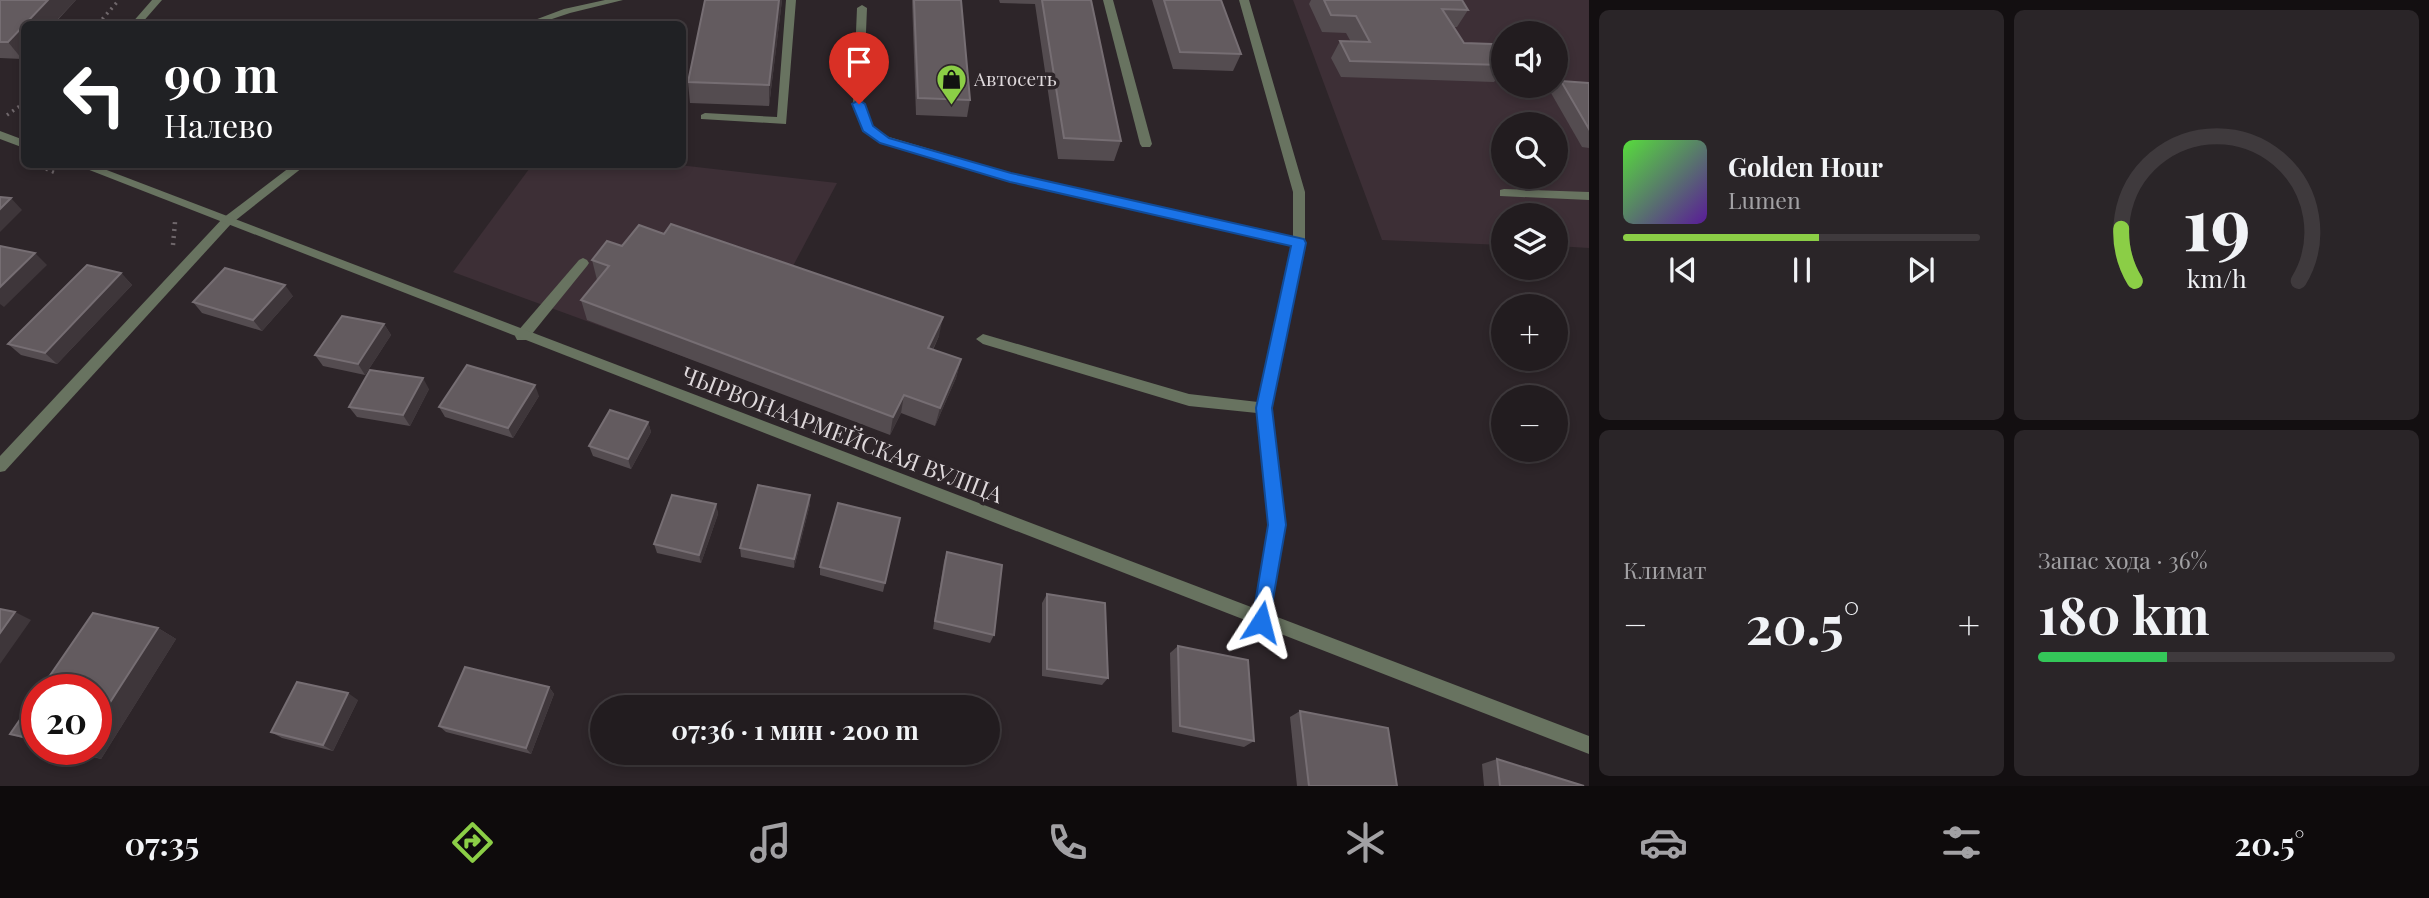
<!DOCTYPE html>
<html lang="ru">
<meta charset="utf-8">
<style>
:root{--surface:#221c1f;--page:#2a2528;--text:#f1f3f6;--muted:#a2a1a4;--line:#3f3a3d;--accent:#8bce46}
body{margin:0;font-family:"Playfair Display",serif;background:var(--page);color:var(--text);height:100vh;display:flex;flex-direction:column;font-size:26px;white-space:nowrap}
*{box-sizing:border-box;margin:0}
p{font-size:23px;color:var(--muted)}
.icon{flex:none;width:38px;height:38px;fill:none;stroke:currentColor;stroke-width:2;stroke-linecap:round;stroke-linejoin:round}
.map{position:relative;flex:1;overflow:hidden}
.panel{display:flex;flex-direction:column;gap:10px;padding:10px;background:#130f11;width:840px}
.panel>*{flex:none}
.guide{position:absolute;left:21px;top:21px;width:665px;height:147px;border-radius:10px;box-shadow:0 4px 10px #0003,0 0 0 2px var(--line);background:#202124;color:#fff;overflow:hidden}
.fabs{position:absolute;left:1491px;top:21px;display:grid;gap:14px}
.fabs a{display:grid;place-items:center;width:77px;height:77px;border-radius:50%;background:var(--surface);box-shadow:0 4px 10px #0003,0 0 0 2px var(--line);font-size:35px}
.speed{position:absolute;left:21px;top:674px;display:flex;gap:14px;font-size:35px;font-weight:700;text-align:center}
.speed>*{display:grid;place-content:center;width:91px;height:91px;border-radius:50%;background:var(--surface);box-shadow:0 4px 10px #0003,0 0 0 2px var(--line);line-height:1}
.speed .limit{border:10px solid #d22;background:#fff;color:#111}
.pin{position:absolute;display:grid;place-items:center;width:60px;height:60px;color:#fff;margin:-72px -30px;border-radius:50% 50% 50% 0;rotate:-45deg;box-shadow:0 0 7px #0007}
.pin .icon{rotate:45deg}
.me{position:absolute;width:77px;margin:-38px;rotate:9deg;stroke-linejoin:round;filter:drop-shadow(0 0 5px #0008)}
.turn{display:flex;align-items:center;gap:24px;height:147px;padding:0 28px;font-size:32px}
.turn .icon{width:91px;height:91px;stroke-width:2.5}
.turn b{display:block;font-size:49px;line-height:60px}
.big{font-size:52px;font-weight:700;line-height:1.1}
.panel .tile{flex:1;display:flex;flex-direction:column;justify-content:center;gap:10px;min-width:0;padding:0 24px;border-radius:10px;background:var(--page)}
.panel .dial{align-items:center;gap:0}
.dial svg{height:182px;overflow:visible;fill:none;stroke:var(--line);stroke-width:7;stroke-linecap:round;text-anchor:middle}
.dial text{fill:var(--text);stroke:none}
.song{display:flex;align-items:center;gap:21px}
.cover{width:84px;height:84px;border-radius:10px;background:linear-gradient(135deg,hsl(110 70% 55%),hsl(270 70% 35%))}
.played{height:7px;border-radius:4px;background:linear-gradient(90deg,var(--accent) 55%,var(--line) 55%)}
.keys{display:flex;justify-content:space-around;direction:ltr}
.heat{display:flex;justify-content:space-between;align-items:center;font-size:38px;direction:ltr}
.charge{height:10px;border-radius:5px;background:linear-gradient(90deg,#34c759 36%,var(--line) 0)}
.panel .tiles{flex:1;display:grid;gap:10px;grid-template-columns:repeat(2,1fr)}
.trip{position:absolute;left:590px;top:695px;width:410px;height:70px;border-radius:35px;background:var(--surface);box-shadow:0 4px 10px #0003,0 0 0 2px var(--line);font-weight:700;line-height:70px;text-align:center}
.tabs{display:flex;height:112px;justify-content:space-around;align-items:center;background:#0e0b0c;color:var(--muted)}
.tabs .icon{width:49px;height:49px}
.tabs .on{color:var(--accent)}
.tabs b{font-size:32px;color:var(--text)}
main{display:flex;flex:1;min-height:0}
.map>svg:first-child{display:block}
.built{fill:#3d2f36;fill-rule:evenodd}
.lines{fill:none;stroke-linecap:round;stroke-linejoin:round}
.path-far1{stroke:#6f676b;stroke-width:3.5;stroke-dasharray:2 4.5;stroke-linecap:butt}
.path{stroke:#6f676b;stroke-width:4.5;stroke-dasharray:2 5;stroke-linecap:butt}
.service{fill:#687360;fill-rule:evenodd}
.minor{fill:#687360;fill-rule:evenodd}
.tertiary{fill:#687360;fill-rule:evenodd}
.wall{fill:#544c50}
.shaded-wall{fill:#3e363a}
.building{fill:#635b5f;stroke:#766e73;stroke-width:2}
.route{fill:#1a73e8;stroke:#114b97;stroke-width:2}
.labels{text-anchor:middle;stroke-width:7;stroke-linejoin:round;paint-order:stroke}
.far-poi-label{font-size:19px;fill:#ded8db;stroke:#2d2529;text-anchor:start}
.street-label{font-size:23px;fill:#ded8db;stroke:#2d2529}
</style>
<main>
<div class="map">
<svg width="1589" height="786" viewBox="0 0 1589 786">
<rect width="100%" height="100%" fill="#2d2529"/>
<g class="built">
<path d="M1293,0H1589V248L1556,246V215H1503V245L1382,240ZM1503,33H1556V86H1503ZM1503,124H1556V177H1503Z"/>
<path d="M532,165H679L837,183L784,283L726,372L453,272Z"/>
</g>
<g class="lines">
<g class="path-far1">
<path d="M98,24L119,0"/>
<path d="M7,115L24,103"/>
<path d="M34,164L58,174"/>
</g>
<path class="path" d="M173,245L175,222"/>
<g class="service">
<path d="M152,0H162L141,24H131Z"/>
<path d="M605,0H623L570,13L537,24H524L564,9Z"/>
<path d="M786,0H796L786,124L701,119V115L705,113L777,117Z"/>
<path d="M1103,0H1113L1152,144L1150,147H1142L1140,144Z"/>
<path d="M1239,0H1249L1305,192V243L1271,408L1285,525L1269,622L1267,628L1261,630L1255,628L1253,622L1269,525L1257,413L1189,406L983,344L976,339L983,334L1189,394L1258,402L1292,246L1010,181L881,143L863,131L853,104L857,8L862,5L867,8L863,104L872,126L889,137L1011,173L1293,237V192Z"/>
<path d="M294,164H307L231,224H223L221,221L223,218Z"/>
<path d="M1504,189L1589,192V200L1500,196V190Z"/>
<path d="M583,258L587,260L589,263L587,266L527,340H517L515,336L517,332L579,260Z"/>
</g>
<path class="minor" d="M227,217L233,221L231,224L5,471L0,472V456L223,218Z"/>
<g class="tertiary">
<path d="M0,131L24,140V148L0,139Z"/>
<path d="M74,164H91L1589,736V754Z"/>
</g>
</g>
<g class="wall">
<path d="M0,0H76L22,59L0,58Z"/>
<path d="M705,0H782L769,106L690,103L688,82Z"/>
<path d="M912,0H961L970,100L967,117L916,115Z"/>
<path d="M999,0H1091L1121,141L1114,161L1058,159L1035,4L1000,3Z"/>
<path d="M1152,0H1221L1241,54L1233,71L1173,69Z"/>
<path d="M1311,0H1462L1468,10L1457,27H1454L1464,43L1503,60V71L1494,82L1341,77L1331,58L1340,41L1351,42L1346,33L1322,32L1309,4Z"/>
<path d="M1561,81L1589,83V148L1582,147L1551,93Z"/>
<path d="M622,246L939,336L933,350L961,359L956,378L935,426L901,413L890,435L587,320L581,300L597,280L592,260Z"/>
<path d="M121,273L132,285L57,364L21,355L8,344Z"/>
<path d="M293,296L262,331L202,313L193,302Z"/>
<path d="M384,324L391,335L365,375L323,366L315,355Z"/>
<path d="M429,389L410,426L357,417L349,407Z"/>
<path d="M539,396L513,438L445,417L439,407Z"/>
<path d="M648,422L651,432L631,469L593,456L589,446Z"/>
<path d="M810,495V504L794,568L741,557L740,548Z"/>
<path d="M716,504L718,514L701,563L657,553L654,544Z"/>
<path d="M900,518L883,592L820,575V567Z"/>
<path d="M947,552L994,635L990,643L933,629L944,561Z"/>
<path d="M1047,594L1108,678L1102,685L1042,676V603Z"/>
<path d="M158,628L176,639L101,759L61,749H96Z"/>
<path d="M1178,646L1254,741L1244,747L1172,732L1170,653Z"/>
<path d="M549,687L554,694L531,754L446,732L439,726Z"/>
<path d="M37,695V743L10,734Z"/>
<path d="M358,700L333,751L282,738L271,732Z"/>
<path d="M1300,711L1397,786H1297L1290,717Z"/>
<path d="M1497,759L1584,786H1484L1482,764Z"/>
</g>
<g class="shaded-wall">
<path d="M48,0H76L53,24H25Z"/>
<path d="M779,0H782L769,106V85Z"/>
<path d="M24,25V56L22,59L8,42Z"/>
<path d="M11,198L22,210L0,232V209Z"/>
<path d="M35,253L47,265L4,307L0,304V287Z"/>
<path d="M121,273L132,285L57,364L45,353Z"/>
<path d="M285,285L293,296L262,331L253,320Z"/>
<path d="M943,317L939,336L924,367L928,348Z"/>
<path d="M384,324L391,335L365,375L358,364Z"/>
<path d="M961,359L956,378L935,426L940,408Z"/>
<path d="M423,378L429,389L410,426L403,415Z"/>
<path d="M535,385L539,396L513,438L508,428Z"/>
<path d="M904,395L901,413L890,435L893,417Z"/>
<path d="M648,422L651,432L631,469L628,459Z"/>
<path d="M810,495V504L794,568V559Z"/>
<path d="M716,504L718,514L701,563L699,555Z"/>
<path d="M15,612L31,620L0,664V633Z"/>
<path d="M158,628L176,639L101,759L79,751L80,749H96V724Z"/>
<path d="M549,687L554,694L531,754L526,748Z"/>
<path d="M348,693L358,700L333,751L323,745Z"/>
</g>
<g class="building">
<path d="M0,0H48L8,42H0Z"/>
<path d="M705,0H779L769,85L688,82Z"/>
<path d="M914,0H961L970,100L918,98Z"/>
<path d="M1042,0H1091L1121,141L1064,138Z"/>
<path d="M1164,0H1221L1241,54L1180,52Z"/>
<path d="M1324,0H1462L1468,10L1442,9L1464,43L1492,44L1503,60V65L1350,61L1340,41L1370,42L1356,16L1331,15Z"/>
<path d="M1561,81L1589,83V129Z"/>
<path d="M0,197L11,198L0,209Z"/>
<path d="M671,224L943,317L928,348L961,359L940,408L904,395L893,417L581,300L609,266L592,260L607,241L622,246L639,225L664,234Z"/>
<path d="M0,246L35,253L0,287Z"/>
<path d="M87,265L121,273L45,353L8,344Z"/>
<path d="M225,268L285,285L253,320L193,302Z"/>
<path d="M342,316L384,324L358,364L315,355Z"/>
<path d="M467,365L535,385L508,428L439,407Z"/>
<path d="M370,370L423,378L403,415L349,407Z"/>
<path d="M610,410L648,422L628,459L589,446Z"/>
<path d="M758,485L810,495L794,559L740,548Z"/>
<path d="M672,495L716,504L699,555L654,544Z"/>
<path d="M838,503L900,518L885,583L820,567Z"/>
<path d="M947,552L1002,565L994,635L935,621Z"/>
<path d="M1047,594L1105,603L1108,678L1047,669Z"/>
<path d="M0,609L15,612L0,633Z"/>
<path d="M93,613L158,628L96,724V690H40Z"/>
<path d="M1178,646L1248,660L1254,741L1180,726Z"/>
<path d="M465,667L549,687L526,748L439,726Z"/>
<path d="M297,682L348,693L323,745L271,732Z"/>
<path d="M37,695V740L10,734Z"/>
<path d="M1300,711L1388,728L1397,786H1309Z"/>
<path d="M1497,759L1584,786H1500Z"/>
</g>
<path class="route" d="M859,100L865,104L873,126L889,138L1011,173L1304,239L1306,243L1272,408L1286,525L1268,628L1261,631L1255,628L1252,622L1268,525L1256,408L1291,246L1010,182L880,143L863,131L852,104Z"/>
<defs>
<symbol id="shop-pin" viewBox="-11 -11 22 30"><path d="M0 17L-7.5 6A9.5 9.5 0 1 1 7.5 6Z" fill="#8bce46" stroke="#2d2529"/><path d="M-5-2.5h2.3a2.7 3.5 0 0 1 5.4 0H5L5.5 6h-11ZM-1.5-2.5h3a1.5 2.3 0 0 0-3 0Z" fill="#111"/></symbol>
</defs>
<g fill-rule="evenodd">
<use href="#shop-pin" x="934" y="62" width="35" height="47"/>
</g>
<g class="labels">
<g class="far-poi-label">
<text x="974" y="86">Автосеть</text>
</g>
<g class="street-label">
<text transform="translate(842 435) rotate(21)" y="8">ЧЫРВОНААРМЕЙСКАЯ ВУЛІЦА</text>
</g>
</g>
</svg>
<div class="fabs">
<a><svg class="icon" aria-label="sound" viewBox="0 0 24 24"><path d="M4 9h4l5-4v14l-5-4H4zM17 9q2 3 0 6"/></svg></a>
<a><svg class="icon" aria-label="search" viewBox="0 0 24 24"><circle cx="10" cy="10" r="6"/><path d="M15 15l6 6"/></svg></a>
<a><svg class="icon" aria-label="layers" viewBox="0 0 24 24"><path d="M12 4l9 5-9 5-9-5zM3 14l9 5 9-5"/></svg></a>
<a>+</a>
<a>−</a>
</div>
<div class="speed"><div class="limit">20</div></div>
<div class="pin" style="left:859px;top:104px;background:#d93025"><svg class="icon" aria-label="arrive" viewBox="0 0 24 24"><path d="M6 21V4h12l-3 4 3 4H6"/></svg></div>
<svg class="me" style="left:1261px;top:622px" viewBox="-20 -20 40 40"><path d="M0-17L14 15 0 8-14 15z" fill="#1a73e8" stroke="#fff" stroke-width="4"/></svg>
<div class="trip">07:36 · 1 мин · 200 m</div>
<div class="guide">
<div class="turn"><svg class="icon" aria-label="left" viewBox="0 0 24 24"><path d="M17 20v-9H6M10 6l-5 5 5 5"/></svg><div><b>90 m</b>Налево</div></div>
</div>
</div>
<section class="panel">
<div class="tiles">
<div class="tile">
<div class="song"><i class="cover"></i><div><b>Golden Hour</b><p>Lumen</p></div></div>
<div class="played"></div>
<div class="keys"><svg class="icon" aria-label="previous" viewBox="0 0 24 24"><path d="M18 5L8 12l10 7zM5 5v14"/></svg><svg class="icon" aria-label="pause" viewBox="0 0 24 24"><path d="M8 5v14M16 5v14"/></svg><svg class="icon" aria-label="next" viewBox="0 0 24 24"><path d="M6 5l10 7-10 7zM19 5v14"/></svg></div>
</div>
<div class="tile dial"><svg viewBox="0 0 100 80">
<path d="M14 69A42 42 0 1 1 86 69"/>
<path d="M14 69A42 42 0 0 1 8 46" stroke="#8bce46"/>
<text x="50" y="56" font-size="32" font-weight="700">19</text>
<text x="50" y="72" font-size="11">km/h</text>
</svg></div>
<div class="tile"><p>Климат</p>
<div class="heat"><a>−</a><b class="big">20.5°</b><a>+</a></div>
</div>
<div class="tile"><p>Запас хода · 36%</p><b class="big">180 km</b><div class="charge"></div></div>
</div>
</section>
</main>
<nav class="tabs">
<b>07:35</b>
<svg class="icon on" aria-label="directions" viewBox="0 0 24 24"><path d="M12 3l9 9-9 9-9-9zM9 14v-3h6M13 9l2 2-2 2"/></svg>
<svg class="icon" aria-label="music" viewBox="0 0 24 24"><path d="M9 18V5l10-2v13"/><circle cx="6" cy="18" r="3"/><circle cx="16" cy="16" r="3"/></svg>
<svg class="icon" aria-label="phone" viewBox="0 0 24 24"><path d="M5 4h4l2 5-3 2q2 4 5 5l2-3 5 2v4C11 20 4 13 5 4z"/></svg>
<svg class="icon" aria-label="climate" viewBox="0 0 24 24"><path d="M12 3v18M4 7l16 10M4 17L20 7"/></svg>
<svg class="icon" aria-label="car" viewBox="0 0 24 24"><path d="M5 17H2v-5l4-1 3-4h7l3 4 3 1v5h-3M9 17h6M6 11h13"/><circle cx="7" cy="17" r="2"/><circle cx="17" cy="17" r="2"/></svg>
<svg class="icon" aria-label="filters" viewBox="0 0 24 24"><path d="M4 7h16M4 17h16"/><circle cx="9" cy="7" r="2"/><circle cx="15" cy="17" r="2"/></svg>
<b>20.5°</b>
</nav>
